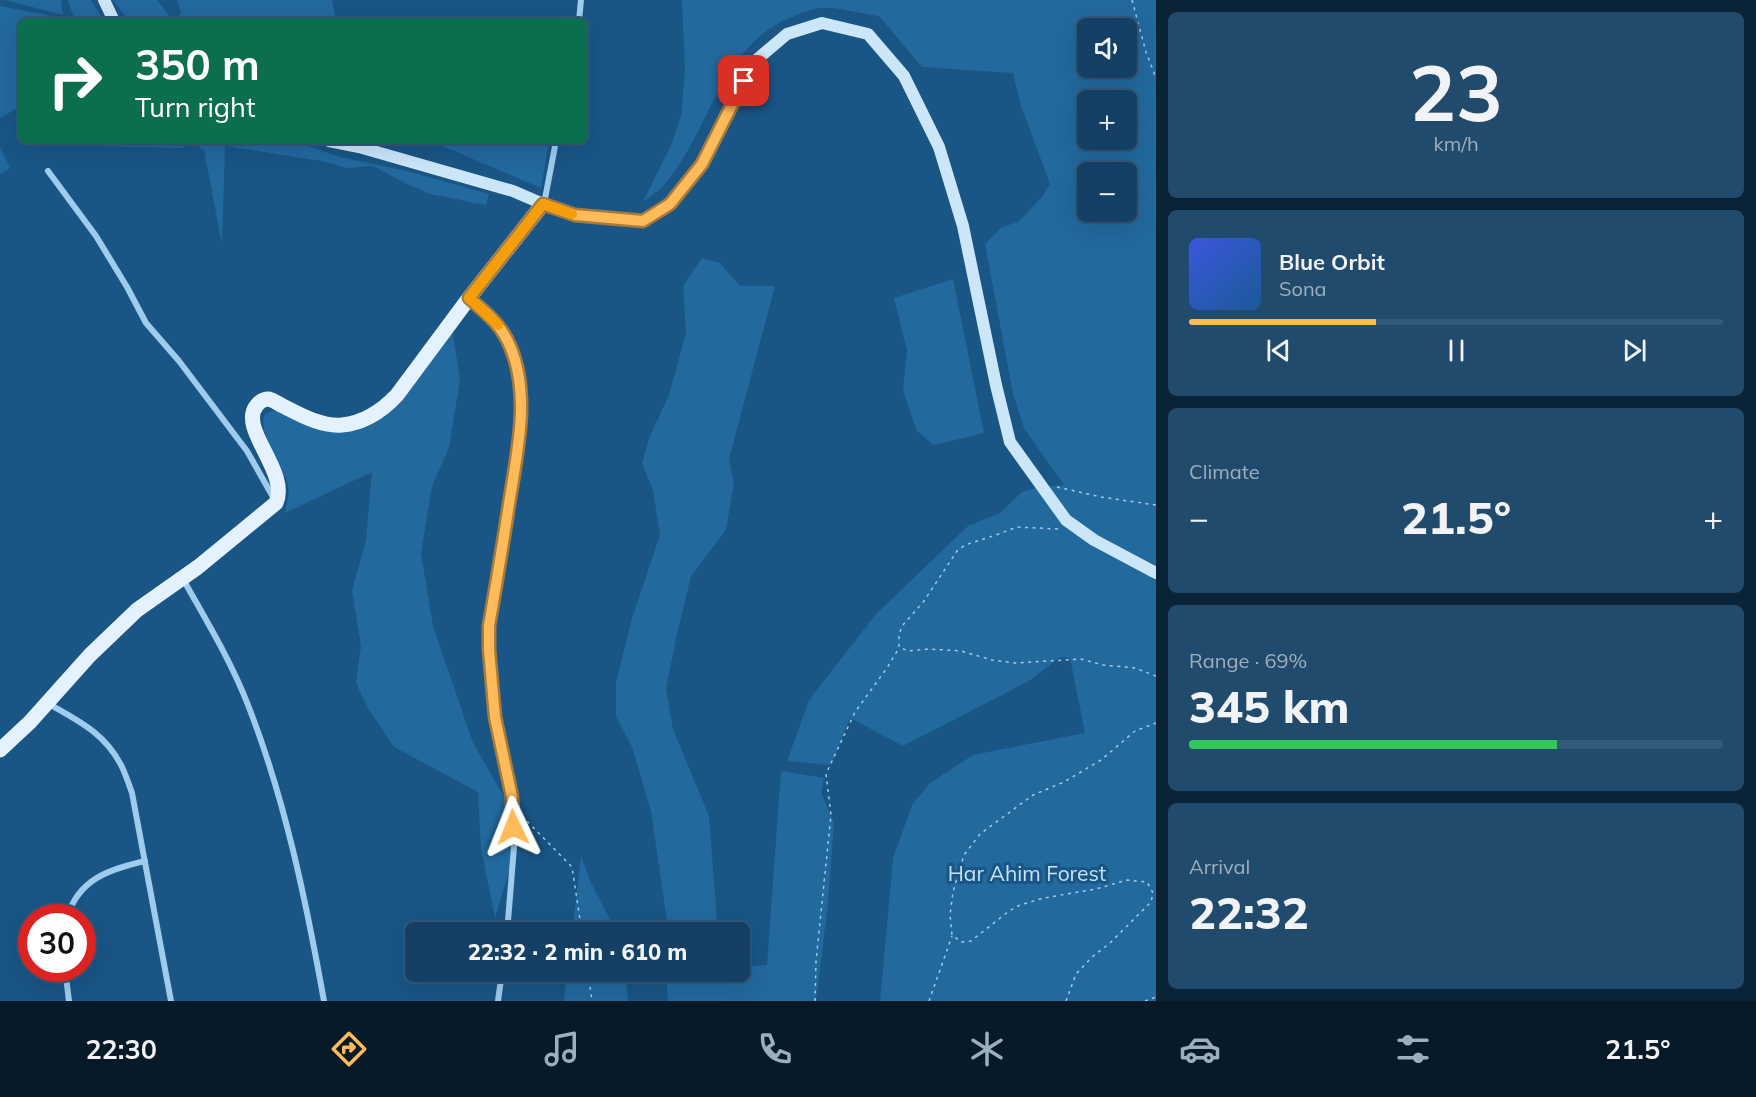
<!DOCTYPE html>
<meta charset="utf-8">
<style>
:root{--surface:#134064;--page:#204b6d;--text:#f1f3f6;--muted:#9dafbf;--line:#325978;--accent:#ffbb5a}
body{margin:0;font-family:Mulish,sans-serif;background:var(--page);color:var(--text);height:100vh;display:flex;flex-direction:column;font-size:22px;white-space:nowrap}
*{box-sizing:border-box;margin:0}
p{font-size:20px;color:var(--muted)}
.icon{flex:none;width:33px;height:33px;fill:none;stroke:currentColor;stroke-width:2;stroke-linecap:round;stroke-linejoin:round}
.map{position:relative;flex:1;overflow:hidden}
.panel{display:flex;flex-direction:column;gap:12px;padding:12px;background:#0a2337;width:600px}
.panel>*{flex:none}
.guide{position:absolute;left:18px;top:18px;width:570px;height:126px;border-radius:9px;box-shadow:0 6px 24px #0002,0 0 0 2px var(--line);background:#0b6e4f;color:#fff;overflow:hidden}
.fabs{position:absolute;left:1077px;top:18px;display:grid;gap:12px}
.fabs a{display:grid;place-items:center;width:60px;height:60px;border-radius:9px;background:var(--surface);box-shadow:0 6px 24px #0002,0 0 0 2px var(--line);font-size:30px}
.speed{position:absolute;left:18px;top:904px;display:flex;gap:12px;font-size:30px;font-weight:700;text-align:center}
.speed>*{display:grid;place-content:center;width:78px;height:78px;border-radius:50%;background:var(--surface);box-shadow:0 6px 24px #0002,0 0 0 2px var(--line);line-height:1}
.speed .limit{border:9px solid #d22;background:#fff;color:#111}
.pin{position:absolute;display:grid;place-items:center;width:51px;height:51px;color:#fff;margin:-26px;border-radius:12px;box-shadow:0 3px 9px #0006}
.me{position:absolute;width:66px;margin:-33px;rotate:358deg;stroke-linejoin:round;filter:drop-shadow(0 0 4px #0008)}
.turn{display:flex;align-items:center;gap:21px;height:126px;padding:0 18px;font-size:27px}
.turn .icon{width:78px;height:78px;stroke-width:2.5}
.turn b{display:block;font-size:42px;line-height:51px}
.big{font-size:45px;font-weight:800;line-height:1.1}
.panel .tile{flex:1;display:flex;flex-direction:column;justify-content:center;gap:9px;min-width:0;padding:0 21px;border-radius:9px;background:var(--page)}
.panel .dial{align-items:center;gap:0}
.dial b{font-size:78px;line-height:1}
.song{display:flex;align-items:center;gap:18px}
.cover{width:72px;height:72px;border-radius:9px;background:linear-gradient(135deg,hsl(230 70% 55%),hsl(210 70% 35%))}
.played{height:6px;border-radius:3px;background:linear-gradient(90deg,var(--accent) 35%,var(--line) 35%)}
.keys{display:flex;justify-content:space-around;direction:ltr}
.heat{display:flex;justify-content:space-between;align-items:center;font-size:33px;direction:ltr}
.charge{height:9px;border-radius:4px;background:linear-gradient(90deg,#34c759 69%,var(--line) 0)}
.trip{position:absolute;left:405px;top:922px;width:345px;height:60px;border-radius:9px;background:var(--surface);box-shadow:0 6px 24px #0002,0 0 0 2px var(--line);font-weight:800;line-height:60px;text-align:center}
.dock{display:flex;height:96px;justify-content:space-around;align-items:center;background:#081a28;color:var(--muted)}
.dock .icon{width:42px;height:42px}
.dock .on{color:var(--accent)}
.dock b{font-size:27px;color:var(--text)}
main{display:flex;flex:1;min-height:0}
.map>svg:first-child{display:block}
.green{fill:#22699e;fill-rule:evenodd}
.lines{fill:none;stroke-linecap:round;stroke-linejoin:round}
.path{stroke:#9fcbec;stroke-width:1.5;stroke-dasharray:3 4.5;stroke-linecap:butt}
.street{stroke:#9fcbec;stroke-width:6}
.secondary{stroke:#cbe5f9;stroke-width:12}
.primary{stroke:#e4f2ff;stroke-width:15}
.route-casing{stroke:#a67a3a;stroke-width:15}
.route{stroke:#ffbb5a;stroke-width:10}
.slow{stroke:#f59e0b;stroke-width:10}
.labels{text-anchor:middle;stroke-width:6;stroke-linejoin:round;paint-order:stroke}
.park-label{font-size:21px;fill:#c4e3f9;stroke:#195585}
</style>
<main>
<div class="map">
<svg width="1156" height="1001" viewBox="0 0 1156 1001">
<rect width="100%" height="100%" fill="#195585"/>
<g class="green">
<path d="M9,0H61L63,15L9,1Z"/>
<path d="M68,0H91L104,21H75Z"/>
<path d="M113,0H157L172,19L178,17L181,12L177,0H332L336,21H129Z"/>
<path d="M682,0H1156V1001H880L893,858L912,805L930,783L973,755L1085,733L1070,658L1060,657L1029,681L903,746L850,718L831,765L787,761L809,700L876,614L968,526L1000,513L1022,492L1035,488L1064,485L1024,428L1013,394L985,244L1002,227L1018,222L1042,197L1050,184L1020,103L1013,73L922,67L879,16C865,14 832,6 820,8C810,9 799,14 789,18C719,49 710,131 665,184C659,191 650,196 643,202L671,145L681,116L685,70ZM1088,28H1126V68H1088ZM1088,100H1126V140H1088ZM1088,172H1126V212H1088Z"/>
<path d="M0,6L68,19V21H21V106L0,118Z"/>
<path d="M91,141H173L186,148L94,146Z"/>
<path d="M190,141H284L311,147L340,157L407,171L489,194L486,205L471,203L467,201L430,194L405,183L373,166L347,168L327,162L225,146L222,244L204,150Z"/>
<path d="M431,141H549L541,188Z"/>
<path d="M0,147L10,168L0,174Z"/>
<path d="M702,258L720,263L740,286H775L729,459L734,483L726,530L691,576L676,639L666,689L673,729L709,816L718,933H667V921L651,811L632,747L616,716V682L632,618L660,535L653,490L642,464L649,438L669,395L686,333L683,286Z"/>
<path d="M953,279L984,433L934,445L917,431L903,391L907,350L894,298Z"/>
<path d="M452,327L460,380L449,448L432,486L421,553L433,626L473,743L522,828L495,918L481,848L478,792L394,747L368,708L356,683L361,646L352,590L366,540L372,472L285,513C286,505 290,493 288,485C283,465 257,434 265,414L272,411L363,425Z"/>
<path d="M781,771L824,778L821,792L834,823L828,903L816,1001H668L666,972H740V967L767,965Z"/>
<path d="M581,856L591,883L617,933H572Z"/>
<path d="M567,972H625L628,1001H564Z"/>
</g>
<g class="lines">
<g class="path">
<path d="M1132,0L1146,52L1156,78"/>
<path d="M1057,487L1101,497L1156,505"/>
<path d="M1058,529L1017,527L996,535L965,545L957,551L924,601L902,626L899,635V647L908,651L929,649L961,651L992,660L1015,663L1081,659L1103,665L1135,668L1156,676"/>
<path d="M522,816L572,867L582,933"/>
<path d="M588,972L592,1001"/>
<path d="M815,1001L816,961L831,815L826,774L855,712L887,668L899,648"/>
<path d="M929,1001L952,936"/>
<path d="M1066,1001L1076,974L1092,957L1110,943L1151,902L1153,893L1147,882L1127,880L1096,889L1044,898L1020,905L1009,911L971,941L961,942L952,935L950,915L953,892L964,855L980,834L1033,795L1064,782L1101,760L1135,731L1156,723"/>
<path d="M1145,1001L1156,997"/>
</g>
<g class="street">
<path d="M579,21L581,0"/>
<path d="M48,171L96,236L127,287L146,323L179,361L247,451L273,497"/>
<path d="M544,204L556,141"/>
<path d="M470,298L499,326L509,345L517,364L521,387L519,441L489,625V650L495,717L512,797L514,847L507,933"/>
<path d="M183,579C206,620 231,661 248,705C285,799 306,901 324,1001"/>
<path d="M49,704C79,721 106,734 122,767C126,775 129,785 132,793L171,1001"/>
<path d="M67,918C78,879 110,869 145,861"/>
<path d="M65,969L69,1001"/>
<path d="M498,1001L502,972"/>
</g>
<g class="secondary">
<path d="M104,0L114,21"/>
<path d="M329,141L359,147L513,191L543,204L575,215L643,221L670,204L702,164L755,61L787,34L822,23L868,34L904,76L939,147L963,226L996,385L1010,442L1066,520L1094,540L1156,573"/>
</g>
<path class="primary" d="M0,750L30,722L90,655L137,610L198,567L276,503C290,471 237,428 257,405C260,401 264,399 269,399C273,400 277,403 281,405C299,414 321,427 342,425C364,423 382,411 397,395L469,298L543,204"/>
</g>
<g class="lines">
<defs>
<path id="route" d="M513,827L512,797L495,717L489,650V626C496,585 503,544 509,504C517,453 531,395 510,346C501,324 486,313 469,298L543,204L575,215L643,221L670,204L702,164L744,81"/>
</defs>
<use href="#route" class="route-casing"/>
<use href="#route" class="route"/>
<path class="slow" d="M498,325L469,298L543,204L572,214"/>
</g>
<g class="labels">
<g class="park-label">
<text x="1027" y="881">Har Ahim Forest</text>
</g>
</g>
</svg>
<div class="fabs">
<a><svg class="icon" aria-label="sound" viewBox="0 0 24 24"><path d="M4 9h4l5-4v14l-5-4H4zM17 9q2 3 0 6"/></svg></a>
<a>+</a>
<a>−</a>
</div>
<div class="speed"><div class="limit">30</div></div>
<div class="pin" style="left:744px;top:81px;background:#d93025"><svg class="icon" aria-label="arrive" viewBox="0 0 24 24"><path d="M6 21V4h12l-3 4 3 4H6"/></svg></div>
<svg class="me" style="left:513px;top:827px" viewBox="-20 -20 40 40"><path d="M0-17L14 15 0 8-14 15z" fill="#ffbb5a" stroke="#fff" stroke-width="4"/></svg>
<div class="trip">22:32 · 2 min · 610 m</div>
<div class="guide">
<div class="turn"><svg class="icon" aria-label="right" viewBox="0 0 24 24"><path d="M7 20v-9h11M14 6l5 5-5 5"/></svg><div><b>350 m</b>Turn right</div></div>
</div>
</div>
<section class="panel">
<div class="tile dial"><b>23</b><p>km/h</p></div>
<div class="tile">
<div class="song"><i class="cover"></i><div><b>Blue Orbit</b><p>Sona</p></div></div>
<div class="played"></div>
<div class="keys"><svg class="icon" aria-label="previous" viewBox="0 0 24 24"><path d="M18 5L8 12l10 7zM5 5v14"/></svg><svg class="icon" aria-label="pause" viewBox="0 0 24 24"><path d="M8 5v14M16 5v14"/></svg><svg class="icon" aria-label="next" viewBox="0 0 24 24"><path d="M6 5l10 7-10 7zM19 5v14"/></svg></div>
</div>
<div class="tile"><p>Climate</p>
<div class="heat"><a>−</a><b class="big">21.5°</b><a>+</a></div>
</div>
<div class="tile"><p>Range · 69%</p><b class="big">345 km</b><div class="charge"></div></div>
<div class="tile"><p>Arrival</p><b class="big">22:32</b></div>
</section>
</main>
<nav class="dock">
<b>22:30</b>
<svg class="icon on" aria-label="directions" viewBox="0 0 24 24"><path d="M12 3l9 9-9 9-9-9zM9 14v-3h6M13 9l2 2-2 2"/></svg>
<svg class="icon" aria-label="music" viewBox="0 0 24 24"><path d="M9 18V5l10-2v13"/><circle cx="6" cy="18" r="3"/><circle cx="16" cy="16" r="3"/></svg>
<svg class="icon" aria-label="phone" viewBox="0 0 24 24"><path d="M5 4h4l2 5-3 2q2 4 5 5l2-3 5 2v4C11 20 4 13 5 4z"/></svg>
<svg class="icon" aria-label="climate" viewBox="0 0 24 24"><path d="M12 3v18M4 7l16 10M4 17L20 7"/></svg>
<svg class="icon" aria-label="car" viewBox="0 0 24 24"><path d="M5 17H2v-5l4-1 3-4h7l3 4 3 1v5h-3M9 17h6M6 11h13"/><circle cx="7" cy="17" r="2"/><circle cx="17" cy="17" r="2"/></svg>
<svg class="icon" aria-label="filters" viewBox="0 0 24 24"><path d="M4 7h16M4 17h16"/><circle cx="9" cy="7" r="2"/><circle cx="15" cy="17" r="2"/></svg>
<b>21.5°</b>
</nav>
